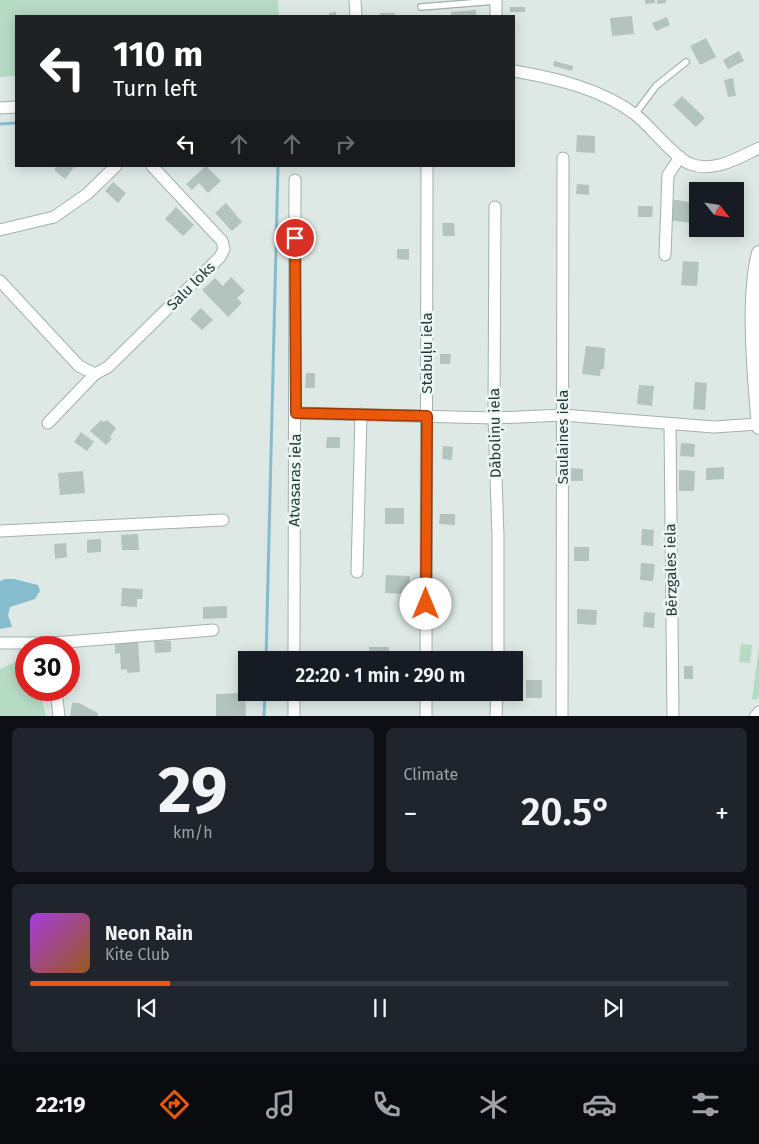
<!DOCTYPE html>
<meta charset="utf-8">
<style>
:root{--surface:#171b24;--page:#20242c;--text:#f1f3f6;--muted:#9ea1a6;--line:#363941;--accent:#ea580c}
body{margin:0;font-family:"Fira Sans",sans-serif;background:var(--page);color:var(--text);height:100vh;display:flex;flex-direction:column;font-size:19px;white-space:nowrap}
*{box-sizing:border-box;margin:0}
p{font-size:16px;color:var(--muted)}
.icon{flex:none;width:28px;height:28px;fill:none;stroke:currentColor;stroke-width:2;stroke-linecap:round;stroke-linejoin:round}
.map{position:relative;height:716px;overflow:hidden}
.details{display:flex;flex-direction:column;gap:12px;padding:12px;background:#0d0f14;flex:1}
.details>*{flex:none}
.banner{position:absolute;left:15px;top:15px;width:500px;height:152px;border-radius:0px;box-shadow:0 2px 12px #0003;background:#202124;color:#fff;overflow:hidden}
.needle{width:32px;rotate:120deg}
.buttons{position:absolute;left:689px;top:182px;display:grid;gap:10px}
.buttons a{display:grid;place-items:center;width:55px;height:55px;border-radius:0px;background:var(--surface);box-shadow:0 2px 12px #0003;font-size:25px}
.speed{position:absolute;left:15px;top:636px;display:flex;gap:10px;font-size:25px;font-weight:700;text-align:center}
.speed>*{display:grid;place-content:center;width:65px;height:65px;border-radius:50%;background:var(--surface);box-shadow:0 2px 12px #0003;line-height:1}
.speed .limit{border:8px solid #d22;background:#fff;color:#111}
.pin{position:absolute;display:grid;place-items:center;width:42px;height:42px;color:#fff;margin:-21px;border:2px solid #fff;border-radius:50%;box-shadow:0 1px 5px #0007}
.me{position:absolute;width:55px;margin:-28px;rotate:0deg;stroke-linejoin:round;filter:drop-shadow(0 0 4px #0008)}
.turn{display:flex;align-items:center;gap:18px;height:105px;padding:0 15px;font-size:22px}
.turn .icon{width:65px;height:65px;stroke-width:2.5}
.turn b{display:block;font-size:35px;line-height:42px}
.lanes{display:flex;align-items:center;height:48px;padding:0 15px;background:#0003;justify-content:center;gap:25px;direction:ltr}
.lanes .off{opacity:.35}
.big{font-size:38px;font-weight:600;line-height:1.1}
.details .card{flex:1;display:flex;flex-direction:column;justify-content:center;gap:8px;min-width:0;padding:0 18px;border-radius:8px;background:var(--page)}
.details .dial{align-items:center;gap:0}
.dial b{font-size:65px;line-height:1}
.song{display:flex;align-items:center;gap:15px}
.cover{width:60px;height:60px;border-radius:8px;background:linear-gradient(135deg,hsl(280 70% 55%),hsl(30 70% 35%))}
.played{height:5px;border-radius:2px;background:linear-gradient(90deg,var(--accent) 20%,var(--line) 20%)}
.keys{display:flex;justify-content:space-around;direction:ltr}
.heat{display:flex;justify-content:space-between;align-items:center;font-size:28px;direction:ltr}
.details .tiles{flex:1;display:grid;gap:12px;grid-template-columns:1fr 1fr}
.card:last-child{grid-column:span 2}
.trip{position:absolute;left:238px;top:651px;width:285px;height:50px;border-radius:0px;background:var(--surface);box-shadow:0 2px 12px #0003;font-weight:600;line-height:50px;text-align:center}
.tabs{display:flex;height:80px;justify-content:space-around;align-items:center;background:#090b0e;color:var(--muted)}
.tabs .icon{width:35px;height:35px}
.tabs .current{color:var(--accent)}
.tabs b{font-size:22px;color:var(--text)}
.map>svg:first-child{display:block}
.green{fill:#b6dbc4}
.water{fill:#85bdcf}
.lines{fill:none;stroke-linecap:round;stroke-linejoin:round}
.stream{stroke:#85bdcf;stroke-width:3}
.building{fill:#b3c4be}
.service-casing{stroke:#a1b1ac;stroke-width:8}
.minor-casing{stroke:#a1b1ac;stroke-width:13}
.tertiary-casing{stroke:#a1b1ac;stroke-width:16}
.service{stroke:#fff;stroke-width:5.5}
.minor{stroke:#fff;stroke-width:11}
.tertiary{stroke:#fff;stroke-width:14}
.route-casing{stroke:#983908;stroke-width:12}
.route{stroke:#ea580c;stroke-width:9}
.labels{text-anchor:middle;stroke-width:5;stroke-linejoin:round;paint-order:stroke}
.street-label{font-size:15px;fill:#1f3934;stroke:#eef6f3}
</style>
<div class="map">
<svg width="759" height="717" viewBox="0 0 759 717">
<rect width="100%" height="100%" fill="#dee9e5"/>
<g class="green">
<path d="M0,0H278L279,16H16V76L0,77Z"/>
<path d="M741,644L752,645L750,663L739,662Z"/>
<path d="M759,648V697L755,700L752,699Z"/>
<path d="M18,661L26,670V690H39L46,716H0V669Z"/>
</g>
<path class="water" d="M5,579H14L38,585L40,591L35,599L10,607L8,615L12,627L0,629V581Z"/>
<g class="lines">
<g class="stream">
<path d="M0,124L16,123"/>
<path d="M266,660L278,166"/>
<path d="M264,717L265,692"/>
</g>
</g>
<g class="building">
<path d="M645,0H655V3L645,4Z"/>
<path d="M657,0H666V3L657,4Z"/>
<rect x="510" y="7" width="15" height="5"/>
<path d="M476,10V16H451V12Z"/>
<path d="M336,12V16H329V13Z"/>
<rect x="380" y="13" width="15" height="3"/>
<path d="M632,16L634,34L612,36L610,18Z"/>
<path d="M667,17L670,25L656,31L652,23Z"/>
<path d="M706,38L716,57L700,65L690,46Z"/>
<path d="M739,51L744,61L728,69L723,60Z"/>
<path d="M554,61L573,66L572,71L553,66Z"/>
<path d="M733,78L736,96L728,97L724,80Z"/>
<path d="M682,96L705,118L696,127L673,105Z"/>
<path d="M577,135L595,136V153L576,152Z"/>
<path d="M57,166H75L65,179L54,170Z"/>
<path d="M206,166L221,181L208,193L199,183L192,190L186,184Z"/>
<path d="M113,182L126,193L118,203L105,191Z"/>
<path d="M577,184L589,185V195L576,194Z"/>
<path d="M671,199L693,203L691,223L668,220Z"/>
<path d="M226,203L242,222L232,231L215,213Z"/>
<path d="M638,206H653L652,217H638Z"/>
<path d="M176,207L194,225L183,236L165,219Z"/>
<path d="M442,223H454L455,236H443Z"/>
<path d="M397,249H409V260L397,259Z"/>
<path d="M683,261L699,262L697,286L681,285Z"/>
<path d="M231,277L245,291L237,298L242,303L228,317L202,290L215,278L223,286Z"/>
<path d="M201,308L213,320L202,330L190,319Z"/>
<path d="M586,346L605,348L604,369H601L600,376L582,374Z"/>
<path d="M440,354H451L450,364H440Z"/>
<path d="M306,373H315V388H305Z"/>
<path d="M695,382L707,383L705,410L693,409Z"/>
<path d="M639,385L654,386L652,406L637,404Z"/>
<path d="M101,420L104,422L107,420L116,428L110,437L112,439L106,445L90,431Z"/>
<path d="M81,432L94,442L87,451L74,442Z"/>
<path d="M327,437H340V448H326Z"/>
<path d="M681,443L695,444L694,457L680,456Z"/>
<path d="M443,446L453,447L452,460L442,459Z"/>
<path d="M724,467V479L706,480V468Z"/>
<path d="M571,468L583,469V481H571Z"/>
<path d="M679,470L695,471L694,491H679Z"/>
<path d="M83,471L85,493L60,495L58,473Z"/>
<rect x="385" y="508" width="19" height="16"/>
<path d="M440,514H455V525L439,524Z"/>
<path d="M642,529L654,530L653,546L641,545Z"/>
<path d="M138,534L139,550H122L121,535Z"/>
<path d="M101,539V552L87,553V540Z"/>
<path d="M66,543L67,557L55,559L54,544Z"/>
<rect x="574" y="547" width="15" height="14"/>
<path d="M641,563L655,564L653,581L640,580Z"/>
<path d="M386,575L410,576L409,594L385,593Z"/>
<path d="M122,588L143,589L142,599H137V607L121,606Z"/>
<path d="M227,606V618L203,619V607Z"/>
<path d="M577,609L597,610L596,625L577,624Z"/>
<path d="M644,612L655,613L654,628L643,627Z"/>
<path d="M138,641L140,672L127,673V669L121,670L120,653L115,654V642Z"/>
<path d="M154,641H171V652L155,653Z"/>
<path d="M369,647H389V657L370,660Z"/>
<rect x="684" y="666" width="9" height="13"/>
<rect x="526" y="680" width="16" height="18"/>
<path d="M245,693L246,717L216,716V694Z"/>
<path d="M72,703H79L98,713V717H70Z"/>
</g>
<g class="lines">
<defs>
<g id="service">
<path d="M421,7L496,1"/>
<path d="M635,114L656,86L686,62"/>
</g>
<g id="minor">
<path d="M355,0L356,16"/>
<path d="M496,0V16"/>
<path d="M514,71C555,78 602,89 636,115C651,127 674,157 690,164C714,173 738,158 759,148"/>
<path d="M0,108L16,107"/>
<path d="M495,207L494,418L498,536V660"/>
<path d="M0,230L54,217L87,194L116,166"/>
<path d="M665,255L668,175L680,157"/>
<path d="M0,281L79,366L95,374"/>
<path d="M296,413L494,418L563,415L714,427L759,424"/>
<path d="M48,423L95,374L108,367L220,257L224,249L222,241L152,166"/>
<path d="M670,424L673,717"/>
<path d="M0,531L223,520"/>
<path d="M357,572L361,414"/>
<path d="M0,643H53L213,630"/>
<path d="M294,660L295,180"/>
<path d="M426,660L427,166"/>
<path d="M56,690L59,717"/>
<path d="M294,692V717"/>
<path d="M426,717V692"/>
<path d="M496,717L497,692"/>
<path d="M562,717L563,158"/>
<path d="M755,717L759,712"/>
</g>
<path id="tertiary" d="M759,253C747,298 755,380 759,427"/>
</defs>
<use href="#service" class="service-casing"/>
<use href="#minor" class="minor-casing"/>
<use href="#tertiary" class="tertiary-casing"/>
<use href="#service" class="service"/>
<use href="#minor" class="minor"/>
<use href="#tertiary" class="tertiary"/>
</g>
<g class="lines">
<defs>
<path id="route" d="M295,238L296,413L427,416L426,604"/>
</defs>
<use href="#route" class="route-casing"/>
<use href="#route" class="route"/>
</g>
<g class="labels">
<g class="street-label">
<text transform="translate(191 286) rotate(-45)" y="5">Salu loks</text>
<text transform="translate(427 353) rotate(-90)" y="5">Stabuļu iela</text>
<text transform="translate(495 433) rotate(-91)" y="5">Dāboliņu iela</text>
<text transform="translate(563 437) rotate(-90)" y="5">Saulaines iela</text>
<text transform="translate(295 480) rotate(-89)" y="5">Atvasaras iela</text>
<text transform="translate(671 570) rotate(-91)" y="5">Bērzgales iela</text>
</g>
</g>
</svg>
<div class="buttons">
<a><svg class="needle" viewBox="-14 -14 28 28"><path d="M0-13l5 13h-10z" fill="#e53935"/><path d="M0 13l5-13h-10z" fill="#9ea1a6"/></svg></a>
</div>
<div class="speed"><div class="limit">30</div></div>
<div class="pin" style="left:295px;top:238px;background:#d93025"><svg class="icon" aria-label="arrive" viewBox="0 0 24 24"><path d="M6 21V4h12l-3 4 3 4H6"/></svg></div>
<svg class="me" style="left:426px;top:604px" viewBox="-20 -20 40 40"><circle r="19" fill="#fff"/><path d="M0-13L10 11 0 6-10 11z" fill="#ea580c"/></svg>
<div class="trip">22:20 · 1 min · 290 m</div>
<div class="banner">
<div class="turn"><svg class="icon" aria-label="left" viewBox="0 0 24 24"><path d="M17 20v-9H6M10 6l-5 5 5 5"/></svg><div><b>110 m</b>Turn left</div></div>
<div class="lanes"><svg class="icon" aria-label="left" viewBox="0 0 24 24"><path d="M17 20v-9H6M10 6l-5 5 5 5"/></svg><svg class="icon off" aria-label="ahead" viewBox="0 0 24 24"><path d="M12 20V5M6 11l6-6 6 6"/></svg><svg class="icon off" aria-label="ahead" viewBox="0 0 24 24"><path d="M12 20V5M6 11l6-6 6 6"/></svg><svg class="icon off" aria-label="right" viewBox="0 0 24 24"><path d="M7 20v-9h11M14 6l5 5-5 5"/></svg></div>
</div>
</div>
<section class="details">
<div class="tiles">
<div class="card dial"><b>29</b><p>km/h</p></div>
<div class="card"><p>Climate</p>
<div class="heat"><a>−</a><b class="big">20.5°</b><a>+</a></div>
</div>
<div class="card">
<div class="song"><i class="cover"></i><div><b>Neon Rain</b><p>Kite Club</p></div></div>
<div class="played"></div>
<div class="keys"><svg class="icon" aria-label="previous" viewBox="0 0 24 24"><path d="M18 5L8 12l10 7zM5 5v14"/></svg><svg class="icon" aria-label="pause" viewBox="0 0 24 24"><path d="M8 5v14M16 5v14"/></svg><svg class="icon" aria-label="next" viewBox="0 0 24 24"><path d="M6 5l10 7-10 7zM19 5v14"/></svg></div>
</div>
</div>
</section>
<nav class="tabs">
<b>22:19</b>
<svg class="icon current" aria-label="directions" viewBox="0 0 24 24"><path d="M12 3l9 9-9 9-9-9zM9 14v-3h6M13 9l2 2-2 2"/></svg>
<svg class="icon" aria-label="music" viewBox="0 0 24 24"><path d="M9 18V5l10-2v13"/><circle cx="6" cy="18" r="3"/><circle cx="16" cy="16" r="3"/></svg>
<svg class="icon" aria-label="phone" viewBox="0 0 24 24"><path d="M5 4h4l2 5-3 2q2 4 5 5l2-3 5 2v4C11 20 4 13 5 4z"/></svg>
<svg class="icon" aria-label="climate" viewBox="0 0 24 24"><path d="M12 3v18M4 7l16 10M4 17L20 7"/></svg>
<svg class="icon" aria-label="car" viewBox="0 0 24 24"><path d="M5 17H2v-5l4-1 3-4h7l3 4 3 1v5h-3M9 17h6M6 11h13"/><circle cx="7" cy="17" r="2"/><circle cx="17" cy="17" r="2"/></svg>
<svg class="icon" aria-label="filters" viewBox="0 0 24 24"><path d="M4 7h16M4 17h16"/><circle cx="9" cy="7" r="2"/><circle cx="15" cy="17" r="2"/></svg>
</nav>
